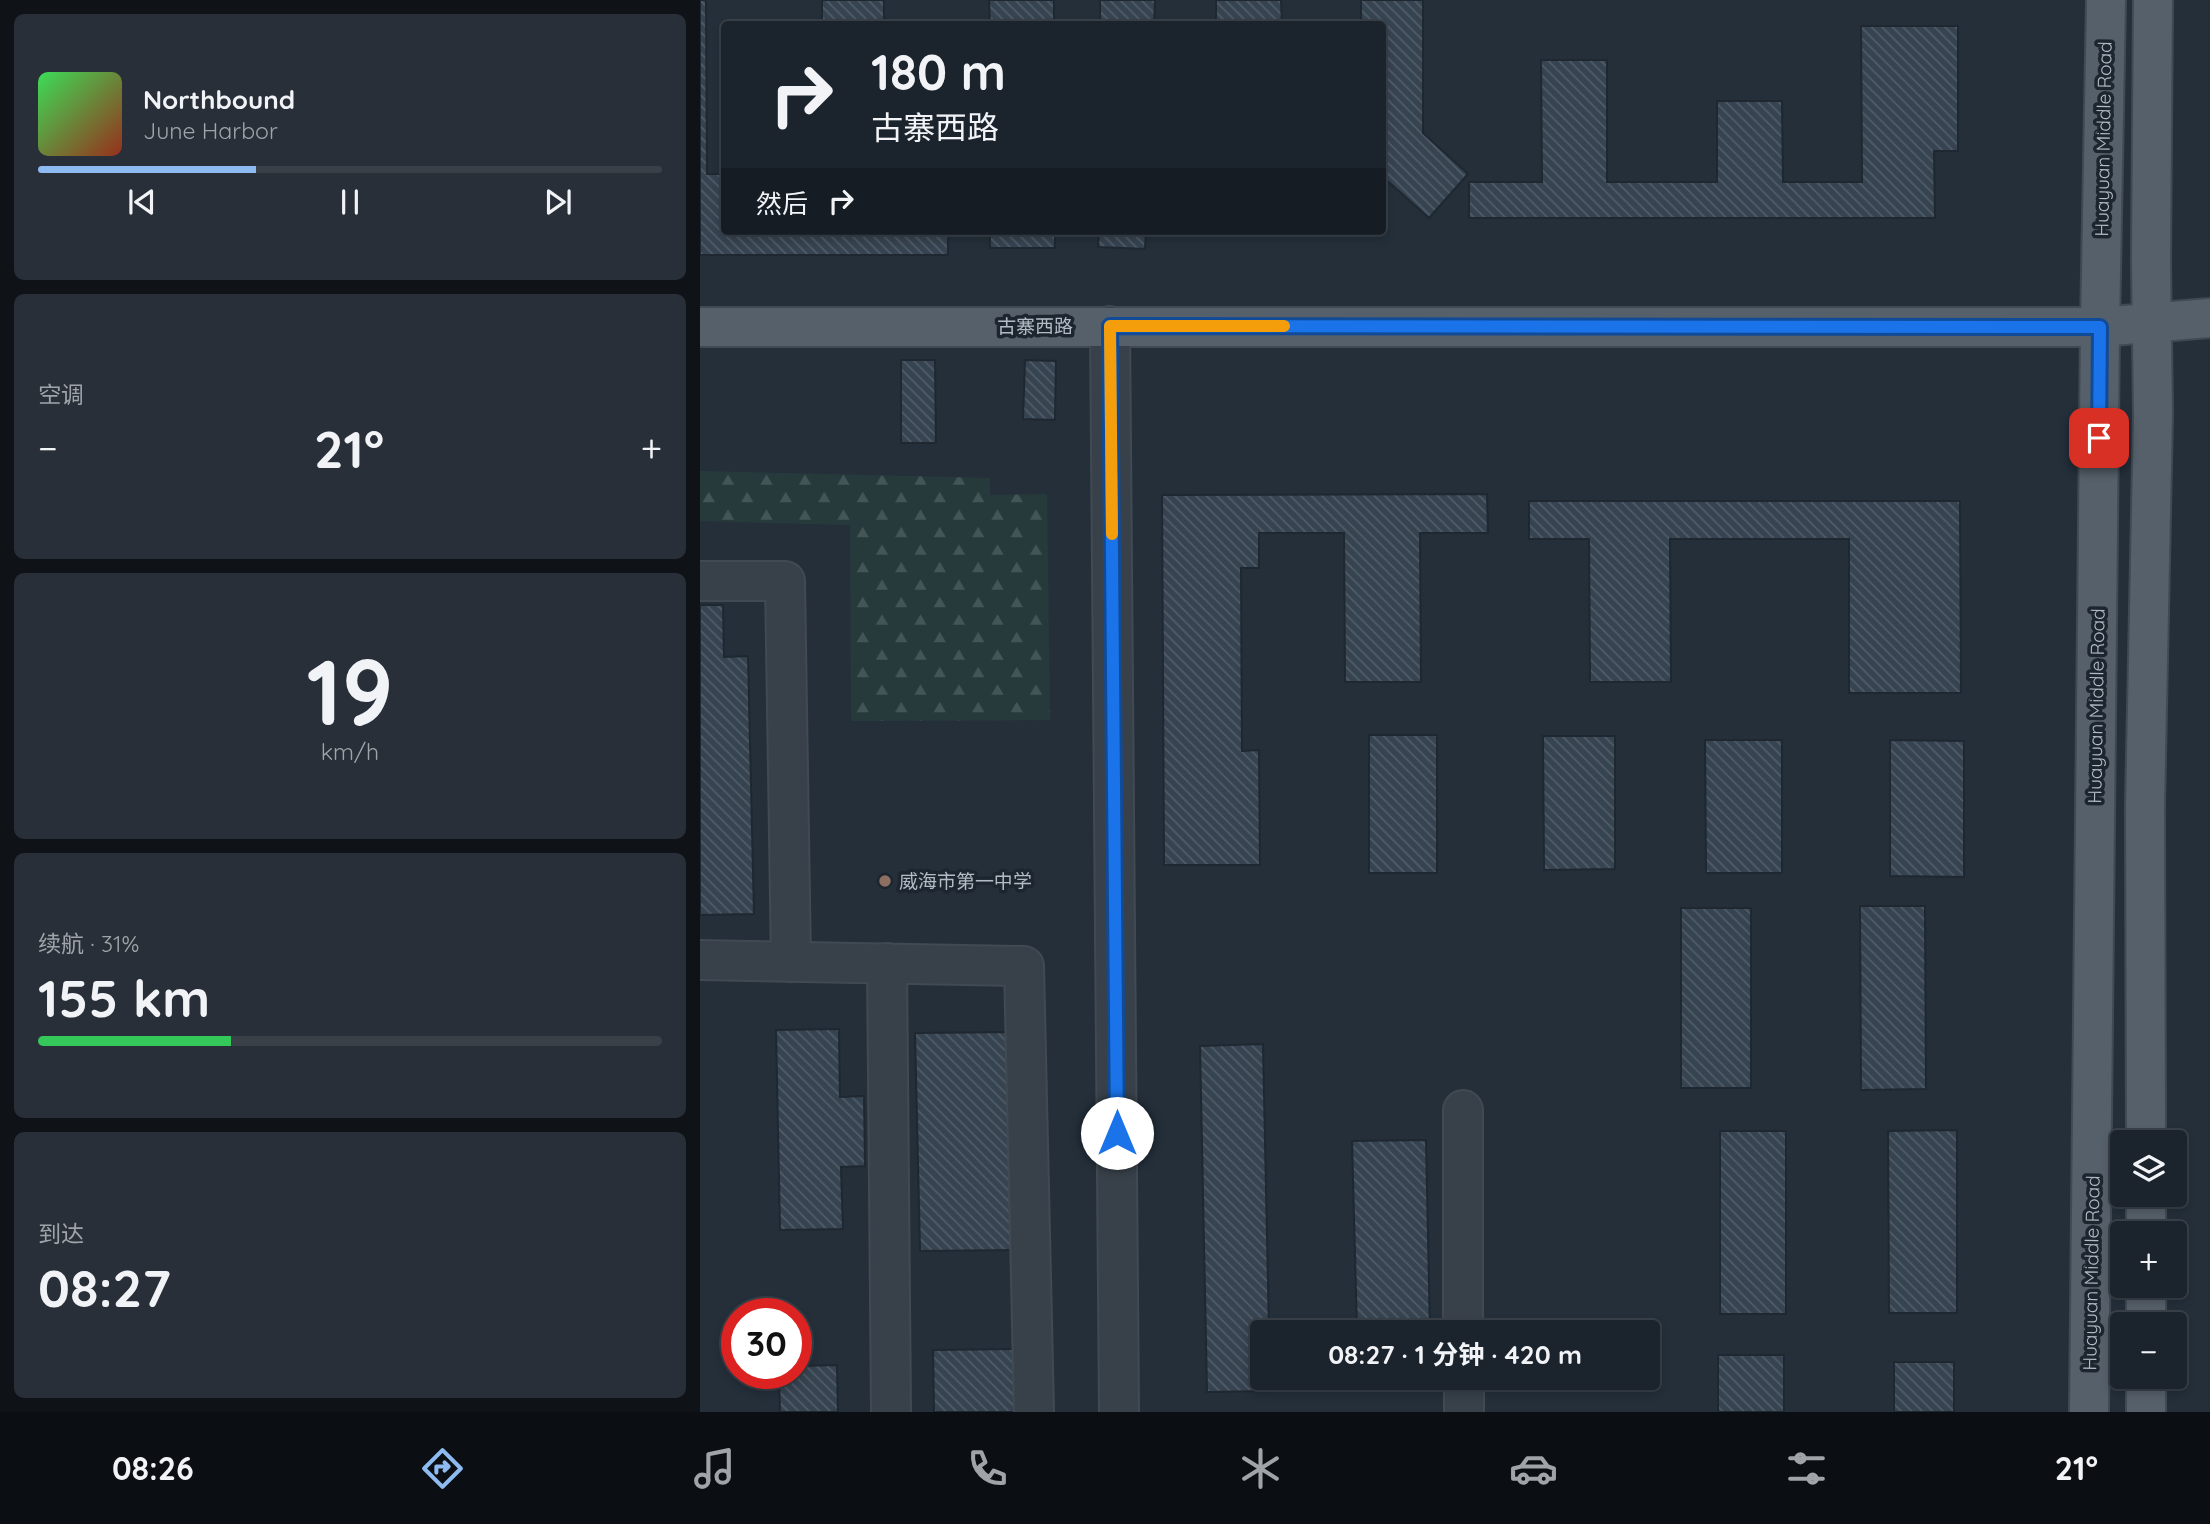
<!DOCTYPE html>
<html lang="zh">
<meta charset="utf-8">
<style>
:root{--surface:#1b232c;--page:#282f38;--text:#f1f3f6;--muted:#a0a4a9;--line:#394048;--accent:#8dbbf1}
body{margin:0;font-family:Quicksand,"Noto Sans SC",sans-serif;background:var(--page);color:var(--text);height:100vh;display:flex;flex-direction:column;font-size:26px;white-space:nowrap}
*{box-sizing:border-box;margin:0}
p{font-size:23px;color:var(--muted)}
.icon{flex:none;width:38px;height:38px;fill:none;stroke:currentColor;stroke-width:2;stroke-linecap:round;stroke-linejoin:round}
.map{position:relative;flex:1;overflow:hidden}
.side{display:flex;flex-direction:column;gap:14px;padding:14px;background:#0f1318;width:700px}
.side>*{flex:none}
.hud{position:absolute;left:21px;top:21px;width:665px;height:214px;border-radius:7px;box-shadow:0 4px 10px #0003,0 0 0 2px var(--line);background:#1b232c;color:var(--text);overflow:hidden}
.buttons{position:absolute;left:1410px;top:1130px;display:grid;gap:14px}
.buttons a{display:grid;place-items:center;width:77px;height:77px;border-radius:7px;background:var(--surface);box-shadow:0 4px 10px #0003,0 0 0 2px var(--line);font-size:35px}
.speed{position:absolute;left:21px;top:1298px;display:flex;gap:14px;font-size:35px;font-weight:700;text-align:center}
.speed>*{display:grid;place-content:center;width:91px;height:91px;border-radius:50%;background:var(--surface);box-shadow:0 4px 10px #0003,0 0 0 2px var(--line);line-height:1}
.speed .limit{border:10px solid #d22;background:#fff;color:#111}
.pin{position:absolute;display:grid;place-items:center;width:60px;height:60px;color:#fff;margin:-30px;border-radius:14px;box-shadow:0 4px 10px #0006}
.me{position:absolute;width:77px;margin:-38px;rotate:0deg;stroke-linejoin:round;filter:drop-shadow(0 0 5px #0008)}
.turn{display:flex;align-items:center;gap:24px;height:147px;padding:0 35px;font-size:32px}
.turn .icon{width:91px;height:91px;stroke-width:2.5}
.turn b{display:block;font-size:49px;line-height:60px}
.then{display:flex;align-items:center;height:66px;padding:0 35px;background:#0003;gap:14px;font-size:26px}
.big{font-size:52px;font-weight:700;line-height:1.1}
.side .widget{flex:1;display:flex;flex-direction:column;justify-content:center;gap:10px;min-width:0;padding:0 24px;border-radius:10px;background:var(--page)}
.side .dial{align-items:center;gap:0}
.dial b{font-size:91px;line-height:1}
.song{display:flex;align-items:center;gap:21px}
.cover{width:84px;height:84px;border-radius:10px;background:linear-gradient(135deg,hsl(130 70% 55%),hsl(10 70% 35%))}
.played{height:7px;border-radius:4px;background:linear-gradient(90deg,var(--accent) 35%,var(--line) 35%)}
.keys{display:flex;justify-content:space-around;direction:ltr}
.heat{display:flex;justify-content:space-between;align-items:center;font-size:38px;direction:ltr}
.charge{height:10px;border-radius:5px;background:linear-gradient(90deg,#34c759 31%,var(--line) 0)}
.trip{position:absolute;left:550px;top:1320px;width:410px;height:70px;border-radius:7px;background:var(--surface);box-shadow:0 4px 10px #0003,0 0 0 2px var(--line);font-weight:700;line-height:70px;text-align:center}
.dock{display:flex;height:112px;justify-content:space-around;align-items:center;background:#0b0e12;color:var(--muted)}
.dock .icon{width:49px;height:49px}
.dock .active{color:var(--accent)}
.dock b{font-size:32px;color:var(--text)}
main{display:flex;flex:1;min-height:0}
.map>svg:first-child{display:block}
.forest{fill:url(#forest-firs)}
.building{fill:url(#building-back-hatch);stroke:#1f2831;stroke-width:2}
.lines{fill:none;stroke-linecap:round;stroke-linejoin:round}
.minor-casing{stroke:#414a53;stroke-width:42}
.major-casing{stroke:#414a53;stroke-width:42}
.minor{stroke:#38414a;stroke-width:38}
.major{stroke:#56606a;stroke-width:38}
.route-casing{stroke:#114b97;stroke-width:18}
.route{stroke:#1a73e8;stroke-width:12}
.slow{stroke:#f59e0b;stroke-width:12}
.education-dot{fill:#8d6e63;stroke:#1d262f;stroke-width:2.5}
.labels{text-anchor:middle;stroke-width:7;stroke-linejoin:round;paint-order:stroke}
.street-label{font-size:19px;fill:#b3bcc6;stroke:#1d262f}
.poi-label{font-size:19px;fill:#b3bcc6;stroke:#1d262f;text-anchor:start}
</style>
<main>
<section class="side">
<div class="widget">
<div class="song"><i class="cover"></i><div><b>Northbound</b><p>June Harbor</p></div></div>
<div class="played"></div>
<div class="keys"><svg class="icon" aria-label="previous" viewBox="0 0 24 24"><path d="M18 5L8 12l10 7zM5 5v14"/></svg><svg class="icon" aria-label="pause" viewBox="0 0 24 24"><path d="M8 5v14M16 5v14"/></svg><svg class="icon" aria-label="next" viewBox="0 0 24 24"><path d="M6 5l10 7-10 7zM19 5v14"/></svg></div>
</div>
<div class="widget"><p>空调</p>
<div class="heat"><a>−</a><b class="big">21°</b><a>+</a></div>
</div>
<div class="widget dial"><b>19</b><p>km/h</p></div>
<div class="widget"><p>续航 · 31%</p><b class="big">155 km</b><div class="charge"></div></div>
<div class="widget"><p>到达</p><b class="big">08:27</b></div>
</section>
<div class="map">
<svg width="1510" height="1412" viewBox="0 0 1510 1412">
<defs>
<pattern id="forest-firs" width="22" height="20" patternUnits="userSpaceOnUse" patternTransform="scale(1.75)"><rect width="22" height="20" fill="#263a3b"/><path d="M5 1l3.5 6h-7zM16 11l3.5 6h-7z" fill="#435556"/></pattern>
<pattern id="building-back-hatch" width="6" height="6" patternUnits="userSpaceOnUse" patternTransform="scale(1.75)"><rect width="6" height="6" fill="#364350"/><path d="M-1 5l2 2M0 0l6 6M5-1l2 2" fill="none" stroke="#515c68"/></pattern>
</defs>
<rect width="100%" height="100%" fill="#242f3a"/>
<path class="forest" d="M0,471L290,478V495L347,494L350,720L151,721L150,525L0,521Z"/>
<g class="building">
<path d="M0,0H6L7,174H24V231H248V255H0Z"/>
<rect x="122" y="0" width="62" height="24"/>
<path d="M289,0H354V24H290Z"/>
<path d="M400,0H455L454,24H400Z"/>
<path d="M516,0H581L582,24H516Z"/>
<path d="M661,0H723V133L768,174L729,218L682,176V24H661Z"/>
<path d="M1161,26H1258V151H1234L1235,218H769V182H842L841,60H907V182H1017V101H1082L1083,182H1162Z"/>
<rect x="290" y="231" width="65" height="17"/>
<path d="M399,231H446L445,249L398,247Z"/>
<path d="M201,360H235L236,443H201Z"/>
<path d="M325,360L356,361L355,420L323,419Z"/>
<path d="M787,494L788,533H720L721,682H645L644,533H559V568H541L542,751L559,750L560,865H464L462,495Z"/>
<path d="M829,501H1260L1261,693H1149V539H970L971,682H890L889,539H829Z"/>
<path d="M0,605H23L24,657L48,656L54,914L0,915Z"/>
<rect x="669" y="735" width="68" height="138"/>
<path d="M843,736H915V869L844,870Z"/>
<path d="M1005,740H1082V873H1006Z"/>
<path d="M1190,740L1264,741V877L1190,876Z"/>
<path d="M1160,906H1225L1226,1089L1161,1090Z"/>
<rect x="981" y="908" width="70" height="180"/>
<path d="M139,1029L140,1097L164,1096L165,1166L141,1167L143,1229L80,1230L76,1030Z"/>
<path d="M316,1032L321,1250L220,1251L215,1033Z"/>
<path d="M563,1044L569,1332H562V1377H570V1391L507,1392L500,1046Z"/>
<path d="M1257,1130V1313H1189L1188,1131Z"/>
<rect x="1020" y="1131" width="66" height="183"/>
<path d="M726,1140L730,1332H657L652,1141Z"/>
<path d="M319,1349L320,1412H234L233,1350Z"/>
<rect x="1018" y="1355" width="66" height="57"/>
<rect x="1194" y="1362" width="60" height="50"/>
<path d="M137,1365L138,1412H80L79,1374H96V1366Z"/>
<path d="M658,1377H731V1388L658,1389Z"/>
</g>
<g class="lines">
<defs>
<g id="minor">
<path d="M410,326L419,1412"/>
<path d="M0,581H85L91,962"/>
<path d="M0,960L324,966L334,1412"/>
<path d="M187,963L191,1412"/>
<path d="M763,1110V1332"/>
<path d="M764,1377V1412"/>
</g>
<g id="major">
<path d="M0,327H1400L1510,318"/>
<path d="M1446,1143L1445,806L1453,414L1451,261L1453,0"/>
<path d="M1446,1195V1234"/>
<path d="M1446,1286V1325"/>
<path d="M1446,1377V1412"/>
<path d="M1389,1412L1400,327L1406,0"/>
</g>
</defs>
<use href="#minor" class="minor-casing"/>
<use href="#major" class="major-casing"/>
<use href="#minor" class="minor"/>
<use href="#major" class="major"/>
</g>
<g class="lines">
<defs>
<path id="route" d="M417,1133L410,326L1400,327L1399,438"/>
</defs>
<use href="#route" class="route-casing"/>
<use href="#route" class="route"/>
<path class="slow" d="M412,534L410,326H584"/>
</g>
<circle class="education-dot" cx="185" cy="881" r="7"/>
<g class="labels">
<g class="street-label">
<text transform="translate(1403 139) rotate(-89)" y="7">Huayuan Middle Road</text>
<text x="335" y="333">古寨西路</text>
<text transform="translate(1396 706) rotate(-89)" y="7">Huayuan Middle Road</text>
<text transform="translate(1391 1273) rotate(-89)" y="7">Huayuan Middle Road</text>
</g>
<g class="poi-label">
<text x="199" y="888">威海市第一中学</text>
</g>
</g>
</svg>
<div class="buttons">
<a><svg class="icon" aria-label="layers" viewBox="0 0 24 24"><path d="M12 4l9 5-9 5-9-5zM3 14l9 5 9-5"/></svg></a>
<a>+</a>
<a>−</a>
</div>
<div class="speed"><div class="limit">30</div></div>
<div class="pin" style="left:1399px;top:438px;background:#d93025"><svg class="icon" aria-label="arrive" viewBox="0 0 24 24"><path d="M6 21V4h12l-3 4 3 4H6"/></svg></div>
<svg class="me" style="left:417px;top:1133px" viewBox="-20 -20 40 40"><circle r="19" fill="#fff"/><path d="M0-13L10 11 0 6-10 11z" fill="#1a73e8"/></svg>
<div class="trip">08:27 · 1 分钟 · 420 m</div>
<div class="hud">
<div class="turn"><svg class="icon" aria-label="right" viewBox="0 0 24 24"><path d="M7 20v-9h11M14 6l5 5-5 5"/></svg><div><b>180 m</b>古寨西路</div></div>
<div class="then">然后<svg class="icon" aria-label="right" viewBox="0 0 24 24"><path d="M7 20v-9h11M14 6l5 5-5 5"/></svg></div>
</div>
</div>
</main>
<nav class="dock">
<b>08:26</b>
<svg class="icon active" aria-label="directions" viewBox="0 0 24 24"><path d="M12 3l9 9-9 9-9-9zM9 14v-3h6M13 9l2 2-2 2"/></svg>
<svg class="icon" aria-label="music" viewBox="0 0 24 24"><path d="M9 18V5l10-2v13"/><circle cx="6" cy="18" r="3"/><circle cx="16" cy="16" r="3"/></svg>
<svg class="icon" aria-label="phone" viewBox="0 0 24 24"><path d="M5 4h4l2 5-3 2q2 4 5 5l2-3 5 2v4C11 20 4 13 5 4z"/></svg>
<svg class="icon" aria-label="climate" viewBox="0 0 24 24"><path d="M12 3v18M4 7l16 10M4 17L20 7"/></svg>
<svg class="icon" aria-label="car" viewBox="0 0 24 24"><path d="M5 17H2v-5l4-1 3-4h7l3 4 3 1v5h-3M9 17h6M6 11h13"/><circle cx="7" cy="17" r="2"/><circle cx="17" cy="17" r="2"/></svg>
<svg class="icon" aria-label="filters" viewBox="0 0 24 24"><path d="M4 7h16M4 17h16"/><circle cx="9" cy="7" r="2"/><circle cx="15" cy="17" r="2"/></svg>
<b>21°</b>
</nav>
